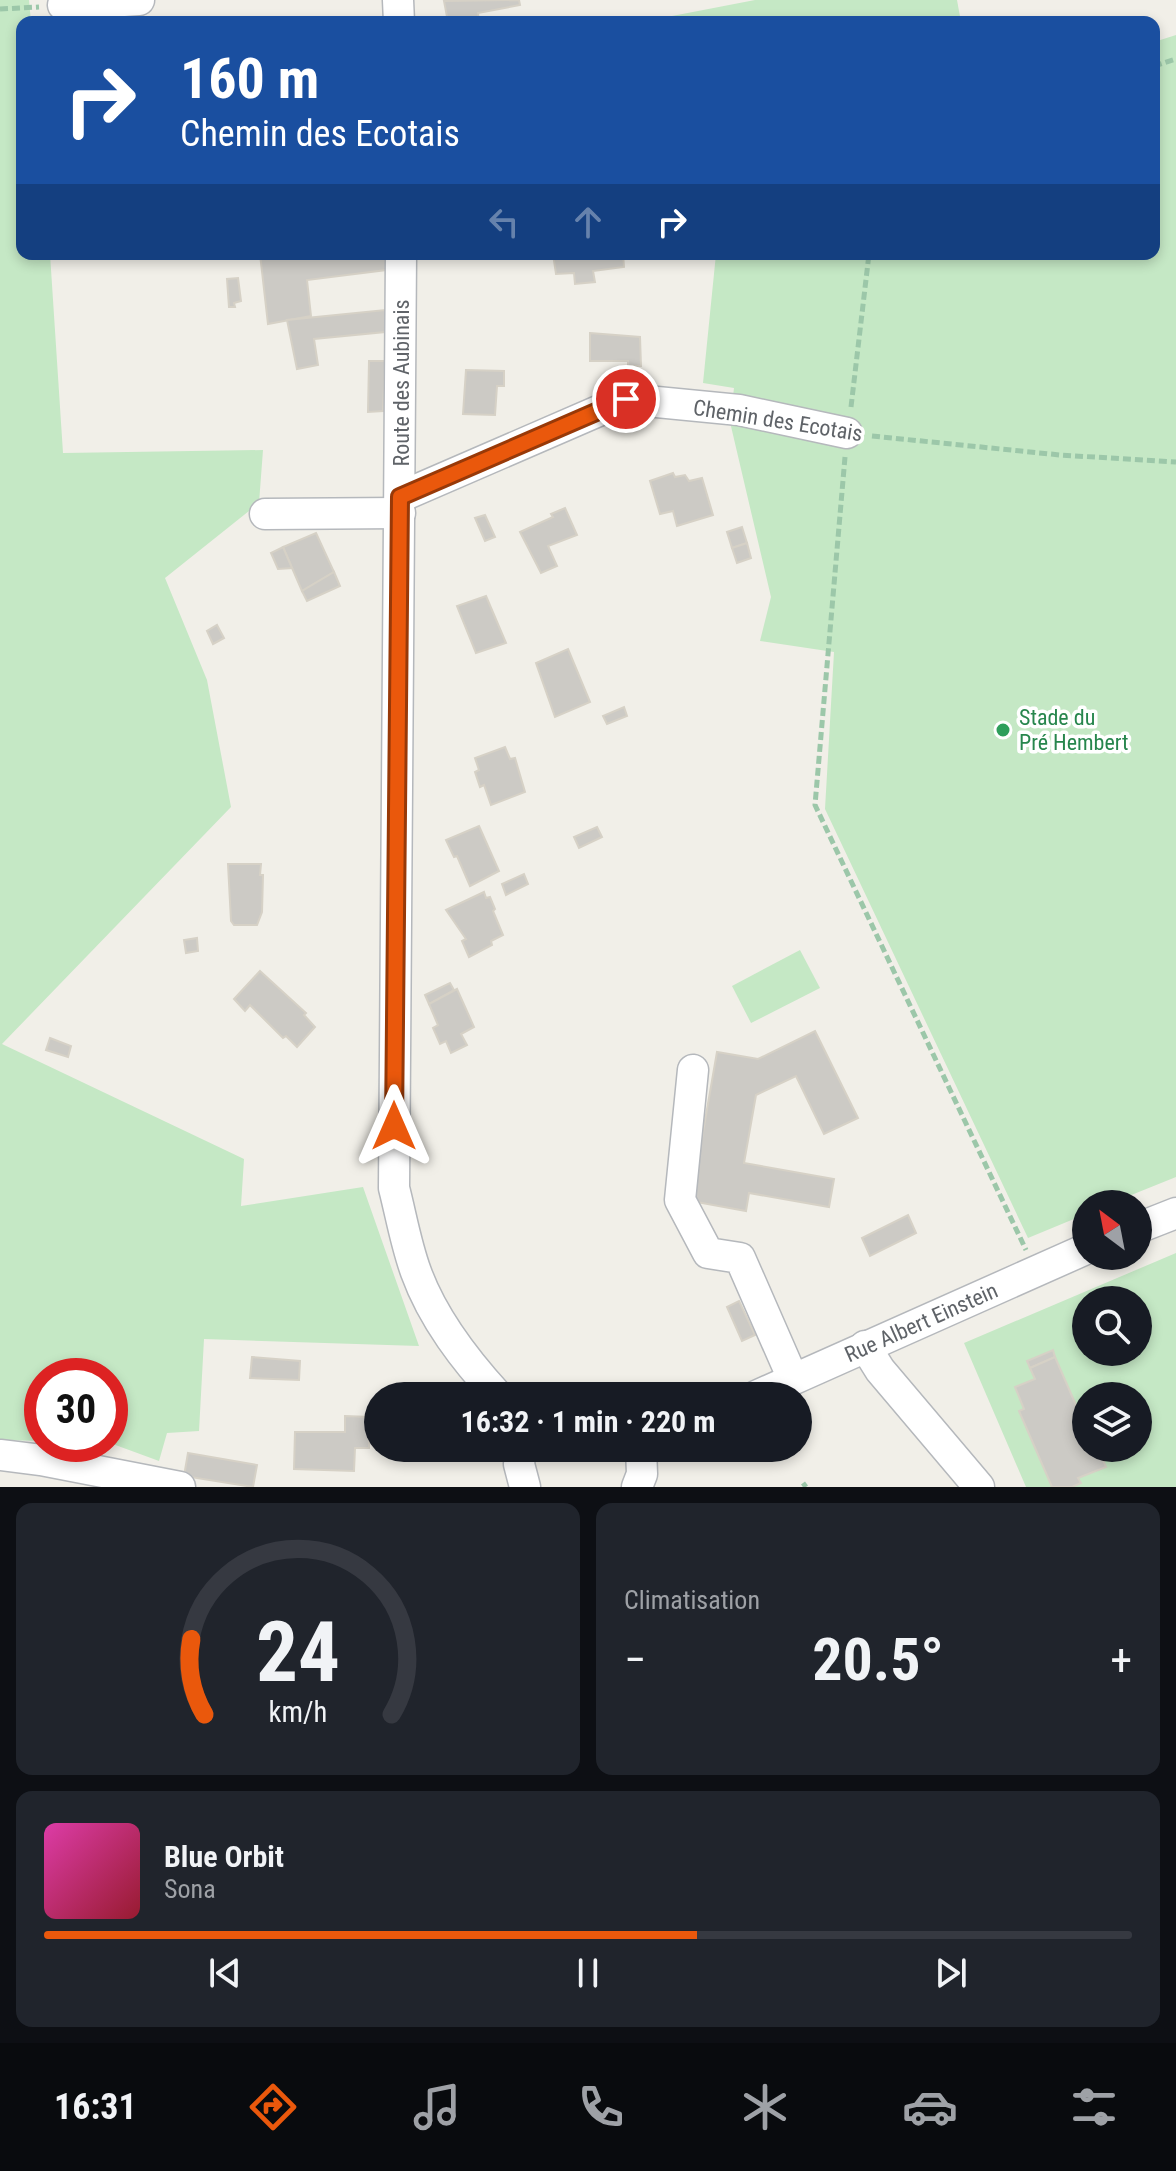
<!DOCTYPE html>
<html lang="fr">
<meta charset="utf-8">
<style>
:root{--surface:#171b24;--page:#20242c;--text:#f1f3f6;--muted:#9ea1a6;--line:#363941;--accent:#ea580c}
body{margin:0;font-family:"Roboto Condensed",sans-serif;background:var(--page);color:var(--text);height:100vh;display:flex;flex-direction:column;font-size:30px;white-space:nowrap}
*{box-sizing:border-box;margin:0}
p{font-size:26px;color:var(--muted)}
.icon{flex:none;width:44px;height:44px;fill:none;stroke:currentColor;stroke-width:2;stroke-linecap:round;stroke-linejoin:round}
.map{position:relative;height:1487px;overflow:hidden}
.sheet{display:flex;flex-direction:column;gap:16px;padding:16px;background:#0d0f14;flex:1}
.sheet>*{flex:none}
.hud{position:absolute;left:16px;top:16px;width:1144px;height:244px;border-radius:16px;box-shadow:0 4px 12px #0003;background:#1a4fa0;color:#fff;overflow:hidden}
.needle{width:52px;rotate:328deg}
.controls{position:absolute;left:1072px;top:1190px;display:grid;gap:16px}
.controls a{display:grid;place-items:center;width:80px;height:80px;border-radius:50%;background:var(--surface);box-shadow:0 4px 12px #0003;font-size:40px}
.speed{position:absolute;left:24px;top:1358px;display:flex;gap:16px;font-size:40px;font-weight:700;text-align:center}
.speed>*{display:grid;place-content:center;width:104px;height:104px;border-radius:50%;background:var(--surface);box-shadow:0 4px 12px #0003;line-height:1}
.speed .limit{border:12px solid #d22;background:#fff;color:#111}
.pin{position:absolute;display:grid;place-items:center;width:68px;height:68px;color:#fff;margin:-34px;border:4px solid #fff;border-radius:50%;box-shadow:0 2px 8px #0007}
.me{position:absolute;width:88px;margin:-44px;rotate:0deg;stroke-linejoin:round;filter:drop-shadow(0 0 6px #0008)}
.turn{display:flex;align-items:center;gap:28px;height:168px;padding:0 32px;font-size:36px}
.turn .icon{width:104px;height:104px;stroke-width:2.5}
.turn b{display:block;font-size:56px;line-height:68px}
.lanes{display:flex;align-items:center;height:76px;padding:0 32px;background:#0003;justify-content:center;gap:40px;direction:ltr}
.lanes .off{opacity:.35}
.big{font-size:60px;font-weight:700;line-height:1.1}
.sheet .tile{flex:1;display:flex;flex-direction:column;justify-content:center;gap:12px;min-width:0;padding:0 28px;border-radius:16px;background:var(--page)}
.sheet .dial{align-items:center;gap:0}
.dial svg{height:208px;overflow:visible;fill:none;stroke:var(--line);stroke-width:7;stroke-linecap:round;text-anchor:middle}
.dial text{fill:var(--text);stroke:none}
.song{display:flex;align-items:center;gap:24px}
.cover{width:96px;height:96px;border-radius:12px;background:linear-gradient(135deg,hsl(320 70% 55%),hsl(350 70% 35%))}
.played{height:8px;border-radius:4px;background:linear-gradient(90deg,var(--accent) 60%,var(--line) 60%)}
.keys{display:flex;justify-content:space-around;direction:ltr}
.heat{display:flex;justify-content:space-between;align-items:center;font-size:44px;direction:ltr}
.sheet .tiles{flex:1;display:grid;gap:16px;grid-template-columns:1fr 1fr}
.tile:last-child{grid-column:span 2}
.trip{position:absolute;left:364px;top:1382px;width:448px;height:80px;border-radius:40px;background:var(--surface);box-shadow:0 4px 12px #0003;font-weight:700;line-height:80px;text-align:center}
.dock{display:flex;height:128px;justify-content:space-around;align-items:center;background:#090b0e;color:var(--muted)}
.dock .icon{width:56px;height:56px}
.dock .selected{color:var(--accent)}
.dock b{font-size:36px;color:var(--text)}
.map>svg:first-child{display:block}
.green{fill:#c5e8c5;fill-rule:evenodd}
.building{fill:#cccac5;stroke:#d6d1c6;stroke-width:2}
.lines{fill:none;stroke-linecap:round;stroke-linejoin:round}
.minor-casing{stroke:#b5b8bc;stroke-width:33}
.path{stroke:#9cc7a9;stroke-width:5;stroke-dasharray:8 4;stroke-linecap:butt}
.minor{stroke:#fff;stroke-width:30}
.route-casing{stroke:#983908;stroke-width:20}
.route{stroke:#ea580c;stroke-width:14}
.leisure-dot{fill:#2e9e5b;stroke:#fff;stroke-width:3}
.labels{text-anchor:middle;stroke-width:7;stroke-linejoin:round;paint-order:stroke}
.street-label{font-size:22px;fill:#5f6368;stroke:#fff}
.leisure-label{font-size:22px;fill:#27864d;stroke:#fff;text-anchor:start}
</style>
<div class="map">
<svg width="1176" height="1487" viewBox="0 0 1176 1487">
<rect width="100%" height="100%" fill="#f1efe8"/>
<g class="green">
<path d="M0,0H29L31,22H22V254H50L63,453L263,450L259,503L165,578L207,680L231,807L2,1044L244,1159L241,1206L363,1187L419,1346L204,1339L199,1431L167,1433L159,1461L110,1443V1376H42V1441L0,1440Z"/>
<path d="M755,0H957L961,22H641Z"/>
<path d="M1176,35V1177L1109,1204H1086V1214L1028,1238L825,809L834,652L760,641L771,597L730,422L734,388L703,383L716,254H1154V42Z"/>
<path d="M800,950L820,988L751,1023L732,986Z"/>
<path d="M1176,1253V1487H1026L964,1343ZM1086,1300H1138V1352H1086ZM1086,1396H1138V1448H1086Z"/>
</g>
<g class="building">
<path d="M519,0L520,5L478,13L479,22H448L444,1Z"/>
<path d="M260,254H386V270L307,280L311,316L268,324Z"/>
<path d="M553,254H623L624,267L593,271L595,282L575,284L574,273L556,274Z"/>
<path d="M238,278L241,301L234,303L235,307H229L227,279Z"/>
<path d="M385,310V332L314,339L318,365L297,369L287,320Z"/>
<path d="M590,333L640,337L641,366H628V361H590Z"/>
<path d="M369,361H385L383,411L368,412Z"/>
<path d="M466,370L504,371V386H497L495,415L463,414Z"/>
<path d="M673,473L675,477L685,475L689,481L702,478L713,515L677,526L673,511L660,514L650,481Z"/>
<path d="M565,508L577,535L548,546L557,566L541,573L520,532L553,517L551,514Z"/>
<path d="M485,515L495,537L485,541L475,518Z"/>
<path d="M742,527L747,543L732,548L727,532Z"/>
<path d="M316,533L334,572L302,591L283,547Z"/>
<path d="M747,543L751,558L737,563L732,548Z"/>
<path d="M283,547L292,568L278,569L271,553Z"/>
<path d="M334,572L340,586L307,601L302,591Z"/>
<path d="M486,596L506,643L476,653L457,606Z"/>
<path d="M217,625L224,638L213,644L207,631Z"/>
<path d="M568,649L590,702L555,717L536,663Z"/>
<path d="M624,707L627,716L607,724L603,716Z"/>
<path d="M505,747L510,759L515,758L525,792L491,805L484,785L480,787L475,772L479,770L475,758Z"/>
<path d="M479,826L499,871L470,886L457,856L454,857L446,840Z"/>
<path d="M597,827L602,837L579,848L574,837Z"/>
<path d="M228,864H261L260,875H263L262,912L257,925H234L231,921Z"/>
<path d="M524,874L528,884L506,895L502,884Z"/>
<path d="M484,892L486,898L490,897L495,909L493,911L503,935L491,941L492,945L469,957L462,941L466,939L446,910Z"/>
<path d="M197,938L198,951L186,953L184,940Z"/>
<path d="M260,971L306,1013L304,1015L315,1027L297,1047L286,1036L283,1038L250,1005L245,1011L234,999Z"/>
<path d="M450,983L454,990L429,1004L425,995Z"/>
<path d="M457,989L474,1027L461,1034L467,1045L451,1053L446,1041L440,1044L433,1028L438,1025L429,1004Z"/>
<path d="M815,1031L858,1118L824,1134L796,1076L756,1095L744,1163L834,1179L829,1207L749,1193L746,1211L691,1201L717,1052L758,1059Z"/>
<path d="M50,1038L71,1046L68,1057L46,1050Z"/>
<path d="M908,1215L916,1233L870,1256L862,1238Z"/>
<path d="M739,1301L755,1335L742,1341L727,1307Z"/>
<path d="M1053,1350L1055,1357L1030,1368L1027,1361Z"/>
<path d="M252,1357L300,1361L299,1380L250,1378Z"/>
<path d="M1055,1357L1086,1428V1448H1098L1106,1467L1078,1478L1081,1483L1072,1487H1052L1019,1411L1024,1409L1015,1387L1035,1379L1030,1368Z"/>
<path d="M345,1416L370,1417L369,1448H355L354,1471L294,1469L295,1432H345Z"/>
<path d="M188,1453L257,1465L253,1487L184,1476Z"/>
</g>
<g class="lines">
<defs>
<g id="minor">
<path d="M398,0L399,22"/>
<path d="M63,5L139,0"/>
<path d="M401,254L394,1188C401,1215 406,1245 416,1272C433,1319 465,1360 498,1396"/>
<path d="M400,497L626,399L739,410L847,433"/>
<path d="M265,514L400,513"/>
<path d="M693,1070L680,1200L708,1253L740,1258L793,1379"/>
<path d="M1138,1228L1176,1213"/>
<path d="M865,1346L880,1370L979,1487"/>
<path d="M756,1396L1086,1249"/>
<path d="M521,1448L519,1464L525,1487"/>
<path d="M0,1455L41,1460L180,1487"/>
<path d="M637,1487L642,1474L641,1448"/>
</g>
</defs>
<use href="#minor" class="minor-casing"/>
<g class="path">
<path d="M0,9L39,7"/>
<path d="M1154,66L1176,59"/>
<path d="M851,407L869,254"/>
<path d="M872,436L1060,455L1176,462"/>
<path d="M845,457L815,805L1026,1250"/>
<path d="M713,1396L731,1388"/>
<path d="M803,1483L806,1487"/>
</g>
<use href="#minor" class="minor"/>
</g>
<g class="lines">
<defs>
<path id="route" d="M394,1126L400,497L626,399"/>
</defs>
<use href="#route" class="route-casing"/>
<use href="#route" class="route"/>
</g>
<circle class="leisure-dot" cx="1003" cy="730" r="8"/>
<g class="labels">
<g class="street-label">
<text transform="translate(401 383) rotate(-90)" y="8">Route des Aubinais</text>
<text transform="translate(778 420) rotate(9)" y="8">Chemin des Ecotais</text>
<text transform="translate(921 1322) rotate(-24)" y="8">Rue Albert Einstein</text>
</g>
<g class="leisure-label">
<text x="1019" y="725">Stade du<tspan x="1019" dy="25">Pré Hembert</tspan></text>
</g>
</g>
</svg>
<div class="controls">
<a><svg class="needle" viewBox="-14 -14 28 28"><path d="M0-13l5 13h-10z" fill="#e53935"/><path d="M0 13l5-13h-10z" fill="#9ea1a6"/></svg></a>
<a><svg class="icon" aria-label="search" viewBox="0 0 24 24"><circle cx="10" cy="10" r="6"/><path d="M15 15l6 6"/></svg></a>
<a><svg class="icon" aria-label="layers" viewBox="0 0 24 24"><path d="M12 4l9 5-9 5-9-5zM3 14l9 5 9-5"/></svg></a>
</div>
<div class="speed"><div class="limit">30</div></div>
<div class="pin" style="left:626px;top:399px;background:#d93025"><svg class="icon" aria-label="arrive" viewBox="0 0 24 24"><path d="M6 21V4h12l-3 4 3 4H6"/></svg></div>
<svg class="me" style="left:394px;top:1126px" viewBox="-20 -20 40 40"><path d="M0-17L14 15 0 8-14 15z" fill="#ea580c" stroke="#fff" stroke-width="4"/></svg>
<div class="trip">16:32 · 1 min · 220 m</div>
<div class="hud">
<div class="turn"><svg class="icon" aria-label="right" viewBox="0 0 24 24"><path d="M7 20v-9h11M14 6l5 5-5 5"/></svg><div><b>160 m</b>Chemin des Ecotais</div></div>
<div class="lanes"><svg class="icon off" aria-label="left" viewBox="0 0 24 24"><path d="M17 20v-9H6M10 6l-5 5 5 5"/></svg><svg class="icon off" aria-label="ahead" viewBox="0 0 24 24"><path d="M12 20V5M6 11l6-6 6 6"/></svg><svg class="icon" aria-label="right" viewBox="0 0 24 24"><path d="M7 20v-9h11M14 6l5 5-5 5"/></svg></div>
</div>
</div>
<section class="sheet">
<div class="tiles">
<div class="tile dial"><svg viewBox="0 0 100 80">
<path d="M14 69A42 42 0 1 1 86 69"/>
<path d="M14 69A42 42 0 0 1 9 40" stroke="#ea580c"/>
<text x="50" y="56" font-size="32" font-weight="700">24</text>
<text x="50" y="72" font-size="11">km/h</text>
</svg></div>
<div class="tile"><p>Climatisation</p>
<div class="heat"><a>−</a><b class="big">20.5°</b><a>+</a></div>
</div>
<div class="tile">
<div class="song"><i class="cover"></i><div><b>Blue Orbit</b><p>Sona</p></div></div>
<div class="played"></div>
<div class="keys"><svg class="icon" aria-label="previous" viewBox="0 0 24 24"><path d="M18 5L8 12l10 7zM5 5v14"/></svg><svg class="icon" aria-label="pause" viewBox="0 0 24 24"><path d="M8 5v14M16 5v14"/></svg><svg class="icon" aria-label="next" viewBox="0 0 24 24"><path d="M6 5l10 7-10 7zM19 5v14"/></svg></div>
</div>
</div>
</section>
<nav class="dock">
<b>16:31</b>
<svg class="icon selected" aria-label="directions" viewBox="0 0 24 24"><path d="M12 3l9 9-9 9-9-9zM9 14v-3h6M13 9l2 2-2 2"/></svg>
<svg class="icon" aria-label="music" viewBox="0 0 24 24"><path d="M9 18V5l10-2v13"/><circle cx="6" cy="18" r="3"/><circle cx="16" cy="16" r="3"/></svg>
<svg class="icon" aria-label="phone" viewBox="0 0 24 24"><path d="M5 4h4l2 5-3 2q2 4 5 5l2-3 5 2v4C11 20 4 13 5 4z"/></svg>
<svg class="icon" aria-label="climate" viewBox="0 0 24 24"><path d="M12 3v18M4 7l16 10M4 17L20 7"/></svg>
<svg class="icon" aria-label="car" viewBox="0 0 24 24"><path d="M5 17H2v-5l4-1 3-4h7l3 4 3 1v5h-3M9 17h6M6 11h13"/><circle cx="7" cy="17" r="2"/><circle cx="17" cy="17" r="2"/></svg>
<svg class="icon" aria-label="filters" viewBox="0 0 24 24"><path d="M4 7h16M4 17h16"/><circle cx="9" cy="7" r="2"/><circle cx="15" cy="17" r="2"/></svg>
</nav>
